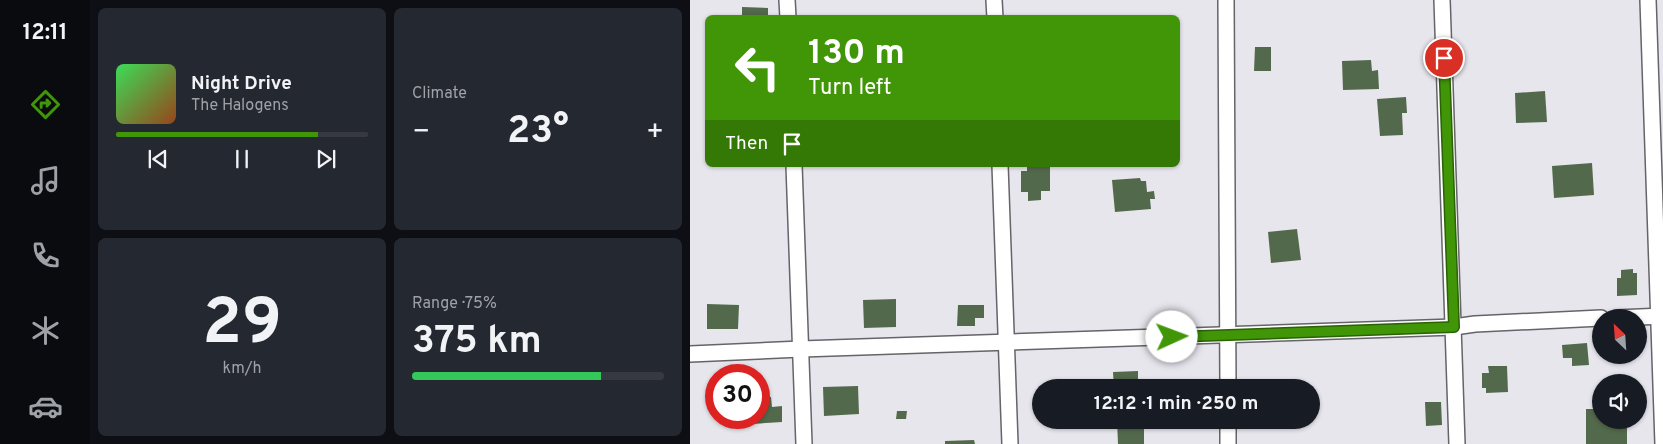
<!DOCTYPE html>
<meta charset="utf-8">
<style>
:root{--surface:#171b24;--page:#242831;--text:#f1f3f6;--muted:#9ea1a6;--line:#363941;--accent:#419608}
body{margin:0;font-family:Overpass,sans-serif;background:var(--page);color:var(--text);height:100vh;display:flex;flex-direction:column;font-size:19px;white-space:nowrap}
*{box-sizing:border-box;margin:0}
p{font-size:16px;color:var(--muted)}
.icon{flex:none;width:28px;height:28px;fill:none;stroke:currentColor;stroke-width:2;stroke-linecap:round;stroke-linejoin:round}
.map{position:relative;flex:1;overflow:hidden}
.panel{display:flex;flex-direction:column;gap:8px;padding:8px;background:#0d0f14;width:600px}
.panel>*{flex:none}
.top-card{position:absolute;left:15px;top:15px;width:475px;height:152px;border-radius:8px;box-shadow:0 1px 4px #0004;background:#419608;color:#fff;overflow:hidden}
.needle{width:32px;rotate:335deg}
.buttons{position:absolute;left:902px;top:309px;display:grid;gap:10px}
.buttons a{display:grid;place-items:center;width:55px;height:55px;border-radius:50%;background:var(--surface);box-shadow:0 1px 4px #0004;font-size:25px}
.speed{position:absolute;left:15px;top:364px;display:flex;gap:10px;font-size:25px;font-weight:700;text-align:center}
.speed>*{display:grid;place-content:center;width:65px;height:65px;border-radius:50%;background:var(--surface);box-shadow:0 1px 4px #0004;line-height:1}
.speed .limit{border:8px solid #d22;background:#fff;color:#111}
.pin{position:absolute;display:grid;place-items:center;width:42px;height:42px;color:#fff;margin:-21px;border:2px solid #fff;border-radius:50%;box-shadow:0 1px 5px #0007}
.me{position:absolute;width:55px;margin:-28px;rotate:88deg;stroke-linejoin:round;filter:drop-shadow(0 0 4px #0008)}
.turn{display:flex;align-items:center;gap:18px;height:105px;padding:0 20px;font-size:22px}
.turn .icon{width:65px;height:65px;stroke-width:2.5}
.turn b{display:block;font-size:35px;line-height:42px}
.then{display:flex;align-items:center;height:48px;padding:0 20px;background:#0003;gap:10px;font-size:19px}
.big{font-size:38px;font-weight:700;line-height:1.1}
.panel .widget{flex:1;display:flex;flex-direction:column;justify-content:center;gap:8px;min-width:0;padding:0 18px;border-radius:8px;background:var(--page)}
.panel .dial{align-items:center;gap:0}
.dial b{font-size:65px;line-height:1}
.song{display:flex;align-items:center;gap:15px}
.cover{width:60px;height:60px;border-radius:8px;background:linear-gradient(135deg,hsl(130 70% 55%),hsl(20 70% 35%))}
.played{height:5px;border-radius:2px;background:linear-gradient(90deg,var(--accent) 80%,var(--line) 80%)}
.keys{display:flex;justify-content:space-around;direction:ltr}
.heat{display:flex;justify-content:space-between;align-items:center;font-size:28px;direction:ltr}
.charge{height:8px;border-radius:4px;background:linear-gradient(90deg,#34c759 75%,var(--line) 0)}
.panel .tiles{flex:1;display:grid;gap:8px;grid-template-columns:repeat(2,1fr)}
.trip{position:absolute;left:342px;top:379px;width:288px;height:50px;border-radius:25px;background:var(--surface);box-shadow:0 1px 4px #0004;font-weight:700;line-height:50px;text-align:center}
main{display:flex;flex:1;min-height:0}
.menu{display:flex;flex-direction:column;width:90px;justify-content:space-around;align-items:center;background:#090b0e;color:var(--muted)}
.menu .icon{width:35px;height:35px}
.menu .active{color:var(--accent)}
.menu b{font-size:22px;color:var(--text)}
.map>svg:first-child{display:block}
.building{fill:#53694b}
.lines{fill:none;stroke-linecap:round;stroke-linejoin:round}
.street-casing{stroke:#646469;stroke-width:18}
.street{stroke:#fff;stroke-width:15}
.route-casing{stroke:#2a6205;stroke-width:12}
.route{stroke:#419608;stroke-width:9}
</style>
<main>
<nav class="menu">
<b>12:11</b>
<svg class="icon active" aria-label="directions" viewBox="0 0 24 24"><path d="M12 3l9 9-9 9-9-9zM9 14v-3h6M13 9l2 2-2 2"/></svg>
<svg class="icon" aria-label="music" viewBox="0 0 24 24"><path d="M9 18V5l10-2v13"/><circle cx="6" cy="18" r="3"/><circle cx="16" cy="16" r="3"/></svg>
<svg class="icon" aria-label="phone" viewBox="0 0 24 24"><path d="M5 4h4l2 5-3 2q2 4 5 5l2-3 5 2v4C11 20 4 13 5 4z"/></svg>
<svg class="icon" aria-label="climate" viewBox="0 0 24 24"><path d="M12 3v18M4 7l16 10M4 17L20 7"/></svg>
<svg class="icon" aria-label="car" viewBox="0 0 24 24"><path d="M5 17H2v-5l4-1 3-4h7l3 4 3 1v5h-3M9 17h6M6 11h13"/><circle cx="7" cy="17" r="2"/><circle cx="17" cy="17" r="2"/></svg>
</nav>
<section class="panel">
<div class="tiles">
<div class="widget">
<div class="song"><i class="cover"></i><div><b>Night Drive</b><p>The Halogens</p></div></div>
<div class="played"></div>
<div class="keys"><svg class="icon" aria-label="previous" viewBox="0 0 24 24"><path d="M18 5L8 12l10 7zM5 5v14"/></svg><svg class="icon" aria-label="pause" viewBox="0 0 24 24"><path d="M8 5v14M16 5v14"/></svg><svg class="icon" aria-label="next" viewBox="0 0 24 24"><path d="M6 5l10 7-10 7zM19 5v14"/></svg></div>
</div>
<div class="widget"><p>Climate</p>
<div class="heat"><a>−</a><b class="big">23°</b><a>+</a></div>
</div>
<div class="widget dial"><b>29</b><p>km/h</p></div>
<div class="widget"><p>Range · 75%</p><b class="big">375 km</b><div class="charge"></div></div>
</div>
</section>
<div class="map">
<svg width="973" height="444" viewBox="0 0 973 444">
<rect width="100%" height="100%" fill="#e7e6ed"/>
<g class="building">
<path d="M52,7L78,8V18H52Z"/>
<path d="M565,47H581V71H564Z"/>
<path d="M681,60L682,71L688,70L689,89L653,90L652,61Z"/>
<path d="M855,91L857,122L826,123L825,93Z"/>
<path d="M716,97L717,113H712L713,135L690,136L687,99Z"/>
<path d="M902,163L904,195L864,198L862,166Z"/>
<path d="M345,165H360V191H351V200L338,201V192H331V171H337V167H345Z"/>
<path d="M450,178L451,181H456L457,192L464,191L465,199H460L461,209L425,212L422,180Z"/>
<path d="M607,229L611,260L581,263L578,232Z"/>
<path d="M943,269V273H947V295L927,296V278H931V270Z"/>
<path d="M206,299V327L174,328L173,300Z"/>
<path d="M17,304L49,305L48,329H17Z"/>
<path d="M268,305H294V318H285V326H267Z"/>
<path d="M897,343L899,365L882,366V358H873L872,345Z"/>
<path d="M798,366H817L818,392L796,393V388H792V373H799Z"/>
<path d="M448,371V388H424L423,372Z"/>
<path d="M168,386L169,414L134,416L133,387Z"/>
<path d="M81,397L82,407L92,406V422L62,424V418H69L70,398Z"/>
<path d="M735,402H751L752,425L736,426Z"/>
<path d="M896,409H911V420H937V444H896Z"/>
<path d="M207,411H217L216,419H206Z"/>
<path d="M427,420H460L461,429H454V444H428Z"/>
<path d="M284,440L285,444H255V441Z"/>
</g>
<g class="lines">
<defs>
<g id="street">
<path d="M97,0L98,18"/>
<path d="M304,0L305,18"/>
<path d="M536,0L538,388"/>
<path d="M752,0L767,444"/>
<path d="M958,0L973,444"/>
<path d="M104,165L114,444"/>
<path d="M310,165L320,444"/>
<path d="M927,318L973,316"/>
<path d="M0,354L111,349L764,327L785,324L911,318"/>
<path d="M538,420V444"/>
</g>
</defs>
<use href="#street" class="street-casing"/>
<use href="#street" class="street"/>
</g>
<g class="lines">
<defs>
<path id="route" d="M482,337L764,327L754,58"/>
</defs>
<use href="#route" class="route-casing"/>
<use href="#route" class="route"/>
</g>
</svg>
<div class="buttons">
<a><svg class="needle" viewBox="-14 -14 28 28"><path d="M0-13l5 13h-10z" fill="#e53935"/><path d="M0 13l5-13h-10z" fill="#9ea1a6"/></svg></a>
<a><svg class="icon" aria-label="sound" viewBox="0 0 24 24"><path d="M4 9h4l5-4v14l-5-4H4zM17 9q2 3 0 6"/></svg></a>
</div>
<div class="speed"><div class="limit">30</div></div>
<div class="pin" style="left:754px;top:58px;background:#d93025"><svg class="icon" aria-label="arrive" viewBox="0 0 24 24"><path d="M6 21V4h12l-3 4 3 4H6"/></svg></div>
<svg class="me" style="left:482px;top:337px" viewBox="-20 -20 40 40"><circle r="19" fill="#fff"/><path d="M0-13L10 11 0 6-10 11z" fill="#419608"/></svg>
<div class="trip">12:12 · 1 min · 250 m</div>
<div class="top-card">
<div class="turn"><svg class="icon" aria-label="left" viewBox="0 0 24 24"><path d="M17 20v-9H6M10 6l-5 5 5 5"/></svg><div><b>130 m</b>Turn left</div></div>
<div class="then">Then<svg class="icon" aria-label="arrive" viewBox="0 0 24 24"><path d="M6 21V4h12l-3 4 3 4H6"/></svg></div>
</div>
</div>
</main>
